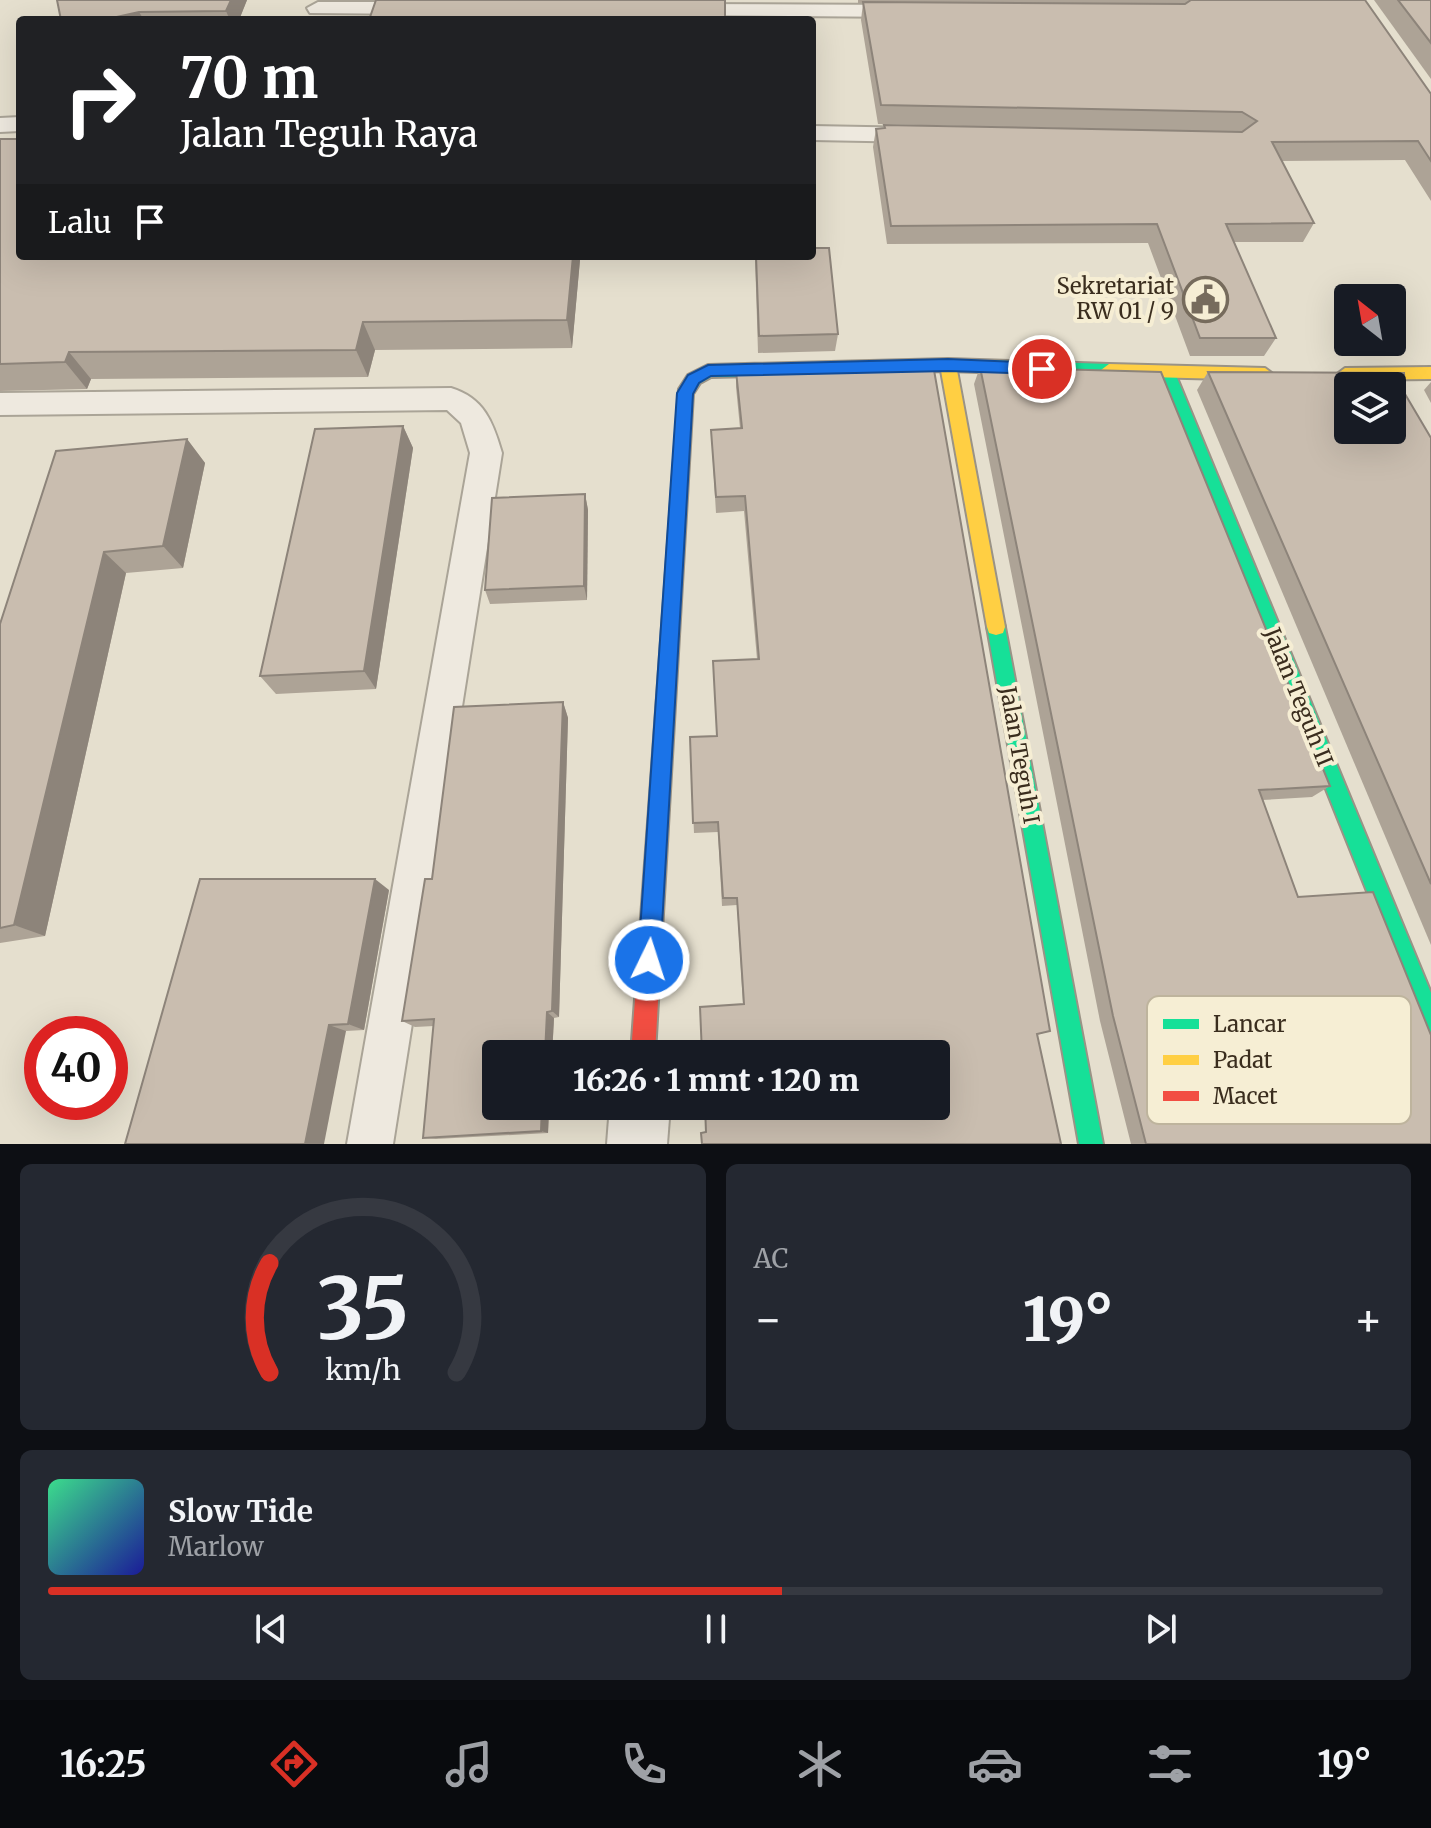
<!DOCTYPE html>
<html lang="id">
<meta charset="utf-8">
<style>
:root{--surface:#171b24;--page:#242831;--text:#f1f3f6;--muted:#9ea1a6;--line:#363941;--accent:#d93025}
body{margin:0;font-family:Merriweather,serif;background:var(--page);color:var(--text);height:100vh;display:flex;flex-direction:column;font-size:30px;white-space:nowrap}
*{box-sizing:border-box;margin:0}
p{font-size:26px;color:var(--muted)}
.icon{flex:none;width:44px;height:44px;fill:none;stroke:currentColor;stroke-width:2;stroke-linecap:round;stroke-linejoin:round}
.map{position:relative;height:1144px;overflow:hidden}
.side{display:flex;flex-direction:column;gap:20px;padding:20px;background:#0d0f14;flex:1}
.side>*{flex:none}
.banner{position:absolute;left:16px;top:16px;width:800px;height:244px;border-radius:8px;box-shadow:0 8px 32px #0002;background:#202124;color:#fff;overflow:hidden}
.needle{width:52px;rotate:329deg}
.controls{position:absolute;left:1334px;top:284px;display:grid;gap:16px}
.controls a{display:grid;place-items:center;width:72px;height:72px;border-radius:8px;background:var(--surface);box-shadow:0 8px 32px #0002;font-size:40px}
.speed{position:absolute;left:24px;top:1016px;display:flex;gap:16px;font-size:40px;font-weight:700;text-align:center}
.speed>*{display:grid;place-content:center;width:104px;height:104px;border-radius:50%;background:var(--surface);box-shadow:0 8px 32px #0002;line-height:1}
.speed .limit{border:12px solid #d22;background:#fff;color:#111}
.pin{position:absolute;display:grid;place-items:center;width:68px;height:68px;color:#fff;margin:-34px;border:4px solid #fff;border-radius:50%;box-shadow:0 2px 8px #0007}
.me{position:absolute;width:88px;margin:-44px;rotate:4deg;stroke-linejoin:round;filter:drop-shadow(0 0 6px #0008)}
.turn{display:flex;align-items:center;gap:28px;height:168px;padding:0 32px;font-size:36px}
.turn .icon{width:104px;height:104px;stroke-width:2.5}
.turn b{display:block;font-size:56px;line-height:68px}
.then{display:flex;align-items:center;height:76px;padding:0 32px;background:#0003;gap:16px;font-size:30px}
.big{font-size:60px;font-weight:800;line-height:1.1}
.side .widget{flex:1;display:flex;flex-direction:column;justify-content:center;gap:12px;min-width:0;padding:0 28px;border-radius:12px;background:var(--page)}
.side .dial{align-items:center;gap:0}
.dial svg{height:208px;overflow:visible;fill:none;stroke:var(--line);stroke-width:7;stroke-linecap:round;text-anchor:middle}
.dial text{fill:var(--text);stroke:none}
.song{display:flex;align-items:center;gap:24px}
.cover{width:96px;height:96px;border-radius:12px;background:linear-gradient(135deg,hsl(150 70% 55%),hsl(240 70% 35%))}
.played{height:8px;border-radius:4px;background:linear-gradient(90deg,var(--accent) 55%,var(--line) 55%)}
.keys{display:flex;justify-content:space-around;direction:ltr}
.heat{display:flex;justify-content:space-between;align-items:center;font-size:44px;direction:ltr}
.side .tiles{flex:1;display:grid;gap:20px;grid-template-columns:1fr 1fr}
.widget:last-child{grid-column:span 2}
.trip{position:absolute;left:482px;top:1040px;width:468px;height:80px;border-radius:8px;background:var(--surface);box-shadow:0 8px 32px #0002;font-weight:800;line-height:80px;text-align:center}
.menu{display:flex;height:128px;justify-content:space-around;align-items:center;background:#090b0e;color:var(--muted)}
.menu .icon{width:56px;height:56px}
.menu .on{color:var(--accent)}
.menu b{font-size:36px;color:var(--text)}
.map>svg:first-child{display:block}
.lines{fill:none;stroke-linecap:round;stroke-linejoin:round}
.lane-casing{stroke:#aaa497;stroke-width:4}
.street-casing{stroke:#aaa497;stroke-width:4}
.fast-casing{stroke:#9a9386;stroke-width:4}
.slow-casing{stroke:#9a9386;stroke-width:4}
.jam-casing{stroke:#9a9386;stroke-width:4}
.lane{fill:#eee9df;fill-rule:evenodd}
.street{fill:#eee9df;fill-rule:evenodd}
.fast{fill:#16e098;fill-rule:evenodd}
.slow{fill:#ffcf43;fill-rule:evenodd}
.jam{fill:#f24e42;fill-rule:evenodd}
.wall{fill:#ada396}
.shaded-wall{fill:#8d847a}
.building{fill:#c9bdaf;stroke:#8d847a;stroke-width:2;fill-rule:evenodd}
.route{fill:#1a73e8;stroke:#114b97;stroke-width:2}
.labels{text-anchor:middle;stroke-width:8;stroke-linejoin:round;paint-order:stroke}
.poi-label{font-size:22px;fill:#3a2d1e;stroke:#f6eed4;text-anchor:end}
.street-label{font-size:22px;fill:#3a2d1e;stroke:#f6eed4}
.key{fill:#f6eed4;stroke:#beb49d;stroke-width:2}
.key-label{font-size:22px;fill:#3a2d1e}
</style>
<div class="map">
<svg width="1431" height="1144" viewBox="0 0 1431 1144">
<rect width="100%" height="100%" fill="#e5dfce"/>
<g class="lines">
<defs>
<g id="lane">
<path d="M318,2H418L429,8L418,14L310,13L307,8Z"/>
<path d="M679,4L906,5L917,11L906,17L671,15L668,10Z"/>
<path d="M20,117V131L0,132V118Z"/>
<path d="M812,126L920,128L932,135L920,142L812,140Z"/>
<path d="M451,388C484,398 493,422 502,453L393,1144H347L470,453L461,423L447,410L0,415V393Z"/>
</g>
<path id="street" d="M610,1106H670L667,1144H607Z"/>
<g id="fast">
<path d="M948,359L1109,364L1117,370L1109,376L948,371L711,377L700,383L693,394L669,809L666,816L659,819L652,816L649,809L679,389L688,375L708,365Z"/>
<path d="M1167,367L1175,373L1431,993V1033L1423,1029L1419,1021L1159,373Z"/>
<path d="M996,619L1003,621L1005,627L1103,1144H1079L987,627L989,621Z"/>
</g>
<g id="slow">
<path d="M948,359L956,365L1005,627L1003,633L996,635L989,633L987,627L940,365Z"/>
<path d="M1109,364L1265,368L1273,374L1265,380L1109,376L1101,370Z"/>
<path d="M1431,367V379L1345,380L1337,374L1345,368Z"/>
</g>
<path id="jam" d="M659,799L666,802L669,809L655,1054H631L649,809L652,802Z"/>
</defs>
<use href="#lane" class="lane-casing"/>
<use href="#street" class="street-casing"/>
<use href="#fast" class="fast-casing"/>
<use href="#slow" class="slow-casing"/>
<use href="#jam" class="jam-casing"/>
<use href="#lane" class="lane"/>
<use href="#street" class="street"/>
<use href="#fast" class="fast"/>
<use href="#slow" class="slow"/>
<use href="#jam" class="jam"/>
</g>
<g class="wall">
<path d="M57,0H247L239,20H61Z"/>
<path d="M858,0H1365L1431,94V201L1405,160L1282,161L1314,223L1303,242H1234L1276,338L1264,356H1190L1148,243L887,244L873,147L876,129L884,128V125L1234,132L878,124L861,20L863,3H858Z"/>
<path d="M1374,0H1431V79Z"/>
<path d="M0,139L20,256H737V259L580,260L572,348L375,350L368,377L91,379L87,389L0,391Z"/>
<path d="M755,256H812L838,334L835,351L758,353Z"/>
<path d="M980,367L1330,786L1312,797L1262,800L1298,897L1431,1144H1131L1100,1021L974,384Z"/>
<path d="M736,371L1050,1031L706,1132L743,1004L737,905L722,906L718,832L694,833L690,737L717,736L713,661L757,659L744,511L716,513L711,430L740,428L736,387Z"/>
<path d="M1208,372L1405,394L1431,438V945L1197,390Z"/>
<path d="M1431,382V403L1424,390Z"/>
<path d="M403,426L413,448L376,689L276,694L260,676Z"/>
<path d="M187,439L205,463L183,568L126,573L45,936L0,943V624Z"/>
<path d="M585,494L588,510L587,600L490,604L485,590Z"/>
<path d="M563,702L568,718L559,1017L554,1018L548,1133L436,1139L423,1138L434,1026L415,1027L402,1021Z"/>
<path d="M389,890L364,1030L346,1031L125,1144Z"/>
</g>
<g class="shaded-wall">
<path d="M231,0H247L239,20H230L226,11Z"/>
<path d="M139,12L144,20H103Z"/>
<path d="M573,256H579L580,260L572,348L567,320Z"/>
<path d="M363,322L375,350L368,377L356,350Z"/>
<path d="M69,352L91,379L87,389L65,362Z"/>
<path d="M403,426L413,448L376,689L364,671Z"/>
<path d="M187,439L205,463L183,568L163,546Z"/>
<path d="M585,494L588,510L587,600L584,586Z"/>
<path d="M104,552L126,573L45,936L14,925Z"/>
<path d="M563,702L568,718L559,1017L552,1011Z"/>
<path d="M375,879L389,890L364,1030L348,1024Z"/>
<path d="M547,1012L554,1018L552,1054H545Z"/>
<path d="M329,1025L346,1031L324,1144H305Z"/>
<path d="M542,1106H549L548,1133L541,1131Z"/>
</g>
<g class="building">
<path d="M57,0H231L226,11L139,12L103,20H61Z"/>
<path d="M376,0H725V20H369Z"/>
<path d="M1191,0H1365L1431,94V161L1418,141L1272,142L1314,223L1226,224L1276,338H1200L1157,224L891,226L876,129L885,128L884,125L1242,132L1257,121L1242,112L881,105L863,2L1185,4Z"/>
<path d="M1398,0H1431V43Z"/>
<path d="M0,139H20V256H573L567,320L363,322L356,350L69,352L65,362L0,364Z"/>
<path d="M812,248H829L838,334L759,336L756,256H812Z"/>
<path d="M919,366L920,370H934L1050,1031L1037,1034L1061,1144H702L701,1133L706,1132L705,1106H936V1054H702L700,1007L744,1004L737,898H723L718,822L693,823L690,737L717,736L713,661L759,659L745,496L716,497L711,430L742,428L736,371Z"/>
<path d="M980,367L1161,372L1330,786L1259,790L1298,897L1373,892L1431,1035V1144H1146L1113,1016Z"/>
<path d="M1208,372L1404,373L1405,394L1431,438V884ZM1348,386H1392V430H1348Z"/>
<path d="M403,426L364,671L260,676L315,429Z"/>
<path d="M187,439L163,546L104,552L14,925L0,928V624L56,451Z"/>
<path d="M585,494L584,586L485,590L492,498Z"/>
<path d="M563,702L552,1011L547,1012L545,1054H496V1106H542L541,1131L423,1138L434,1019L402,1021L425,879H432L454,707Z"/>
<path d="M200,879H375L348,1024L329,1025L305,1144H125Z"/>
</g>
<path class="route" d="M948,359L1042,363L1050,369L1042,374L948,371L711,376L699,383L693,394L660,960L657,968L649,971L641,968L638,960L677,393L688,375L708,365Z"/>
<defs>
<symbol id="civic-ring" viewBox="-11 -11 22 22"><circle r="9.5" fill="#f6eed4" stroke="#766b5c" stroke-width="1.5"/><path d="M-.6-6.5H3V-4.5H.6V-3L4-1V1h2V6H-6V1h2V-1L-.6-3ZM-1.2 2.5V6h2.4V2.5Z" fill="#766b5c"/></symbol>
</defs>
<g fill-rule="evenodd">
<use href="#civic-ring" x="1180" y="274" width="51" height="51"/>
</g>
<g class="labels">
<g class="poi-label">
<text x="1174" y="294">Sekretariat<tspan x="1174" dy="25">RW 01 / 9</tspan></text>
</g>
<g class="street-label">
<text transform="translate(1299 697) rotate(68)" y="8">Jalan Teguh II</text>
<text transform="translate(1020 755) rotate(80)" y="8">Jalan Teguh I</text>
</g>
</g>
<rect x="1147" y="996" width="264" height="128" rx="12" class="key"/>
<rect x="1163" y="1019" width="36" height="10" fill="#16e098"/>
<rect x="1163" y="1055" width="36" height="10" fill="#ffcf43"/>
<rect x="1163" y="1091" width="36" height="10" fill="#f24e42"/>
<g class="key-label">
<text x="1213" y="1032">Lancar</text>
<text x="1213" y="1068">Padat</text>
<text x="1213" y="1104">Macet</text>
</g>
</svg>
<div class="controls">
<a><svg class="needle" viewBox="-14 -14 28 28"><path d="M0-13l5 13h-10z" fill="#e53935"/><path d="M0 13l5-13h-10z" fill="#9ea1a6"/></svg></a>
<a><svg class="icon" aria-label="layers" viewBox="0 0 24 24"><path d="M12 4l9 5-9 5-9-5zM3 14l9 5 9-5"/></svg></a>
</div>
<div class="speed"><div class="limit">40</div></div>
<div class="pin" style="left:1042px;top:369px;background:#d93025"><svg class="icon" aria-label="arrive" viewBox="0 0 24 24"><path d="M6 21V4h12l-3 4 3 4H6"/></svg></div>
<svg class="me" style="left:649px;top:960px" viewBox="-20 -20 40 40"><circle r="17" fill="#1a73e8" stroke="#fff" stroke-width="3"/><path d="M0-11L8 9 0 5-8 9z" fill="#fff"/></svg>
<div class="trip">16:26 · 1 mnt · 120 m</div>
<div class="banner">
<div class="turn"><svg class="icon" aria-label="right" viewBox="0 0 24 24"><path d="M7 20v-9h11M14 6l5 5-5 5"/></svg><div><b>70 m</b>Jalan Teguh Raya</div></div>
<div class="then">Lalu<svg class="icon" aria-label="arrive" viewBox="0 0 24 24"><path d="M6 21V4h12l-3 4 3 4H6"/></svg></div>
</div>
</div>
<section class="side">
<div class="tiles">
<div class="widget dial"><svg viewBox="0 0 100 80">
<path d="M14 69A42 42 0 1 1 86 69"/>
<path d="M14 69A42 42 0 0 1 14 27" stroke="#d93025"/>
<text x="50" y="56" font-size="32" font-weight="700">35</text>
<text x="50" y="72" font-size="11">km/h</text>
</svg></div>
<div class="widget"><p>AC</p>
<div class="heat"><a>−</a><b class="big">19°</b><a>+</a></div>
</div>
<div class="widget">
<div class="song"><i class="cover"></i><div><b>Slow Tide</b><p>Marlow</p></div></div>
<div class="played"></div>
<div class="keys"><svg class="icon" aria-label="previous" viewBox="0 0 24 24"><path d="M18 5L8 12l10 7zM5 5v14"/></svg><svg class="icon" aria-label="pause" viewBox="0 0 24 24"><path d="M8 5v14M16 5v14"/></svg><svg class="icon" aria-label="next" viewBox="0 0 24 24"><path d="M6 5l10 7-10 7zM19 5v14"/></svg></div>
</div>
</div>
</section>
<nav class="menu">
<b>16:25</b>
<svg class="icon on" aria-label="directions" viewBox="0 0 24 24"><path d="M12 3l9 9-9 9-9-9zM9 14v-3h6M13 9l2 2-2 2"/></svg>
<svg class="icon" aria-label="music" viewBox="0 0 24 24"><path d="M9 18V5l10-2v13"/><circle cx="6" cy="18" r="3"/><circle cx="16" cy="16" r="3"/></svg>
<svg class="icon" aria-label="phone" viewBox="0 0 24 24"><path d="M5 4h4l2 5-3 2q2 4 5 5l2-3 5 2v4C11 20 4 13 5 4z"/></svg>
<svg class="icon" aria-label="climate" viewBox="0 0 24 24"><path d="M12 3v18M4 7l16 10M4 17L20 7"/></svg>
<svg class="icon" aria-label="car" viewBox="0 0 24 24"><path d="M5 17H2v-5l4-1 3-4h7l3 4 3 1v5h-3M9 17h6M6 11h13"/><circle cx="7" cy="17" r="2"/><circle cx="17" cy="17" r="2"/></svg>
<svg class="icon" aria-label="filters" viewBox="0 0 24 24"><path d="M4 7h16M4 17h16"/><circle cx="9" cy="7" r="2"/><circle cx="15" cy="17" r="2"/></svg>
<b>19°</b>
</nav>
